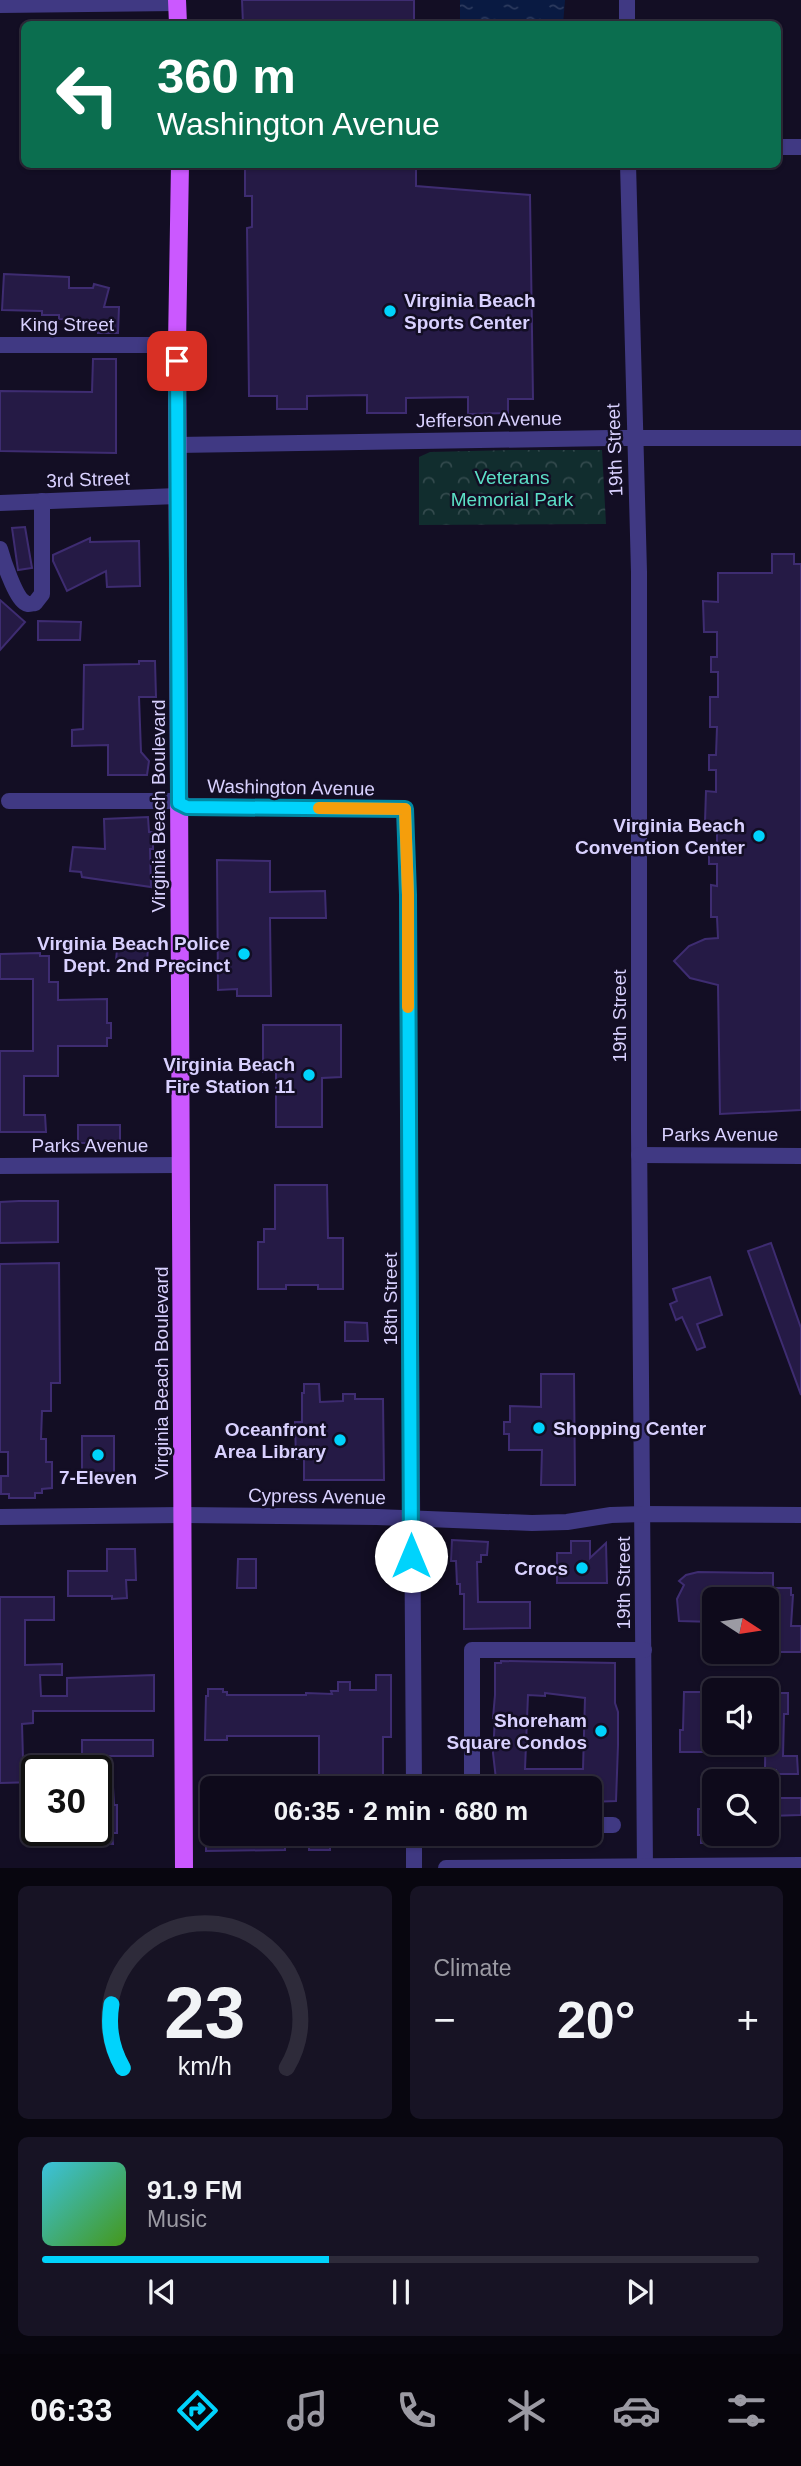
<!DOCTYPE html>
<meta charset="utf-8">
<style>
:root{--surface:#0e0a1b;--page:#171324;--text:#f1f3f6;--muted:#9b9aa3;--line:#2e2b3a;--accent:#00d3fc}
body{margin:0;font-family:Arial,sans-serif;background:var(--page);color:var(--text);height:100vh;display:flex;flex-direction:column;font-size:26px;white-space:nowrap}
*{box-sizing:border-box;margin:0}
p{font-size:23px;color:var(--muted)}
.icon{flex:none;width:38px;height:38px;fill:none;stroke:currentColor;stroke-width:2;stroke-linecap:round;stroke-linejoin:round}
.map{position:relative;height:1868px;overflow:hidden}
.sheet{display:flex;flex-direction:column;gap:18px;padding:18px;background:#08060f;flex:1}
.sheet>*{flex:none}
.top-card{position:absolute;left:21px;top:21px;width:760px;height:147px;border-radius:10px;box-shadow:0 2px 5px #0004,0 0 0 2px var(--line);background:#0b6e4f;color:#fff;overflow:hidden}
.needle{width:46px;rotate:102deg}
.tools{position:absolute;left:702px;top:1587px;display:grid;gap:14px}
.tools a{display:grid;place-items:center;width:77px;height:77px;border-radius:10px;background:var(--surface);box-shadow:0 2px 5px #0004,0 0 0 2px var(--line);font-size:35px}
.speed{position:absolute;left:21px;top:1755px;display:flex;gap:14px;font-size:35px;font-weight:700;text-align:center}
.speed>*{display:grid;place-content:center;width:91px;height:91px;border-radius:50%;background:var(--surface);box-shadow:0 2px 5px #0004,0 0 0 2px var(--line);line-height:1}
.speed .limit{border:4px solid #111;border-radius:10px;background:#fff;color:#111}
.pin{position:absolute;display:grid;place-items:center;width:60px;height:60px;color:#fff;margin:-30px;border-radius:14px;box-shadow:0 4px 10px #0006}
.me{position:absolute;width:77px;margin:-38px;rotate:0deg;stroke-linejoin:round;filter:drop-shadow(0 0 5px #0008)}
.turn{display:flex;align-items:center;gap:24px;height:147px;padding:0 21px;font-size:32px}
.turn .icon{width:91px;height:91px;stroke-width:2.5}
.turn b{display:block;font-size:49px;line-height:60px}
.big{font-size:52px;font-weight:800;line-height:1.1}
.sheet .widget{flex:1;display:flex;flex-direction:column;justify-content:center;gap:10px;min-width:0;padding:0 24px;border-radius:10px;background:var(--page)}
.sheet .dial{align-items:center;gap:0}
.dial svg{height:182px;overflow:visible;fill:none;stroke:var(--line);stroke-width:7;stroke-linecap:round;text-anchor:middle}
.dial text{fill:var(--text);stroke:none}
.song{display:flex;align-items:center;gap:21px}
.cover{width:84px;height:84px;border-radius:10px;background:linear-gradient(135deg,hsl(190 70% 55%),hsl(100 70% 35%))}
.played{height:7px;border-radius:4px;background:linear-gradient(90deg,var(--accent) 40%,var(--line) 40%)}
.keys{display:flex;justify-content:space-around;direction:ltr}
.heat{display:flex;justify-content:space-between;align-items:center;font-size:38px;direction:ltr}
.sheet .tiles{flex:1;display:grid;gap:18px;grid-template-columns:1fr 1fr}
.widget:last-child{grid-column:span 2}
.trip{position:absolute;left:200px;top:1776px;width:402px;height:70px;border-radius:10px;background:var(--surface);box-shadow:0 2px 5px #0004,0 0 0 2px var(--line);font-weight:800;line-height:70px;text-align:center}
.menu{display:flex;height:112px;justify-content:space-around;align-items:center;background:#06040b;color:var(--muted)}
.menu .icon{width:49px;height:49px}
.menu .current{color:var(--accent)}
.menu b{font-size:32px;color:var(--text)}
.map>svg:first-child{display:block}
.forest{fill:url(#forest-crowns)}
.water{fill:url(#water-ripples)}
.building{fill:#251a45;stroke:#3e2c71;stroke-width:2;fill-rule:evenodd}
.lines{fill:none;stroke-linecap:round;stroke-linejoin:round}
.minor{stroke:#403983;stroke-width:16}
.major{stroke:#cb58ff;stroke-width:18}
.route-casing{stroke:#0089a4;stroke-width:18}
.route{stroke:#00d3fc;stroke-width:12}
.slow{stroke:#f59e0b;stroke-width:12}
.poi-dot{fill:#00d3fc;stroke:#130e24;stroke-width:2.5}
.labels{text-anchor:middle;stroke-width:5;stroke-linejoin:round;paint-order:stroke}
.poi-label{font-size:19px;font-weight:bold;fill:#d9d1ff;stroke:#130e24;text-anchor:end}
.street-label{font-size:19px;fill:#d9d1ff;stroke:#130e24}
.park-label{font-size:19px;fill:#5ce0c7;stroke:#130e24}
</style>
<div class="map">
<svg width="801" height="1868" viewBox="0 0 801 1868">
<defs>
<pattern id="forest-crowns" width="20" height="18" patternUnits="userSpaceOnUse" patternTransform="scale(1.75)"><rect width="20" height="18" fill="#112d2e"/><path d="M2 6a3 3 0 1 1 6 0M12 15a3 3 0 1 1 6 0" fill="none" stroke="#334a4d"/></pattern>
<pattern id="water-ripples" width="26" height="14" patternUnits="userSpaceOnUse" patternTransform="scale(1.75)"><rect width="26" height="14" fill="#091a42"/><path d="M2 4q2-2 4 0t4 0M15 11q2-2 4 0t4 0" fill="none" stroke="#2c3a5e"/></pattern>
</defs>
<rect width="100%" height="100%" fill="#130e24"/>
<path class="forest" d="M513,450H602L606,524L419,525V457L430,452Z"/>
<path class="water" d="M460,0H565L563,24H460Z"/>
<g class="building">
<path d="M242,0H414V24H243Z"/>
<path d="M245,164H416V186L530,195L533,399H508V413L468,414V397L406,398V413H367V395L307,396V409H277V396H249L247,228L252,227V196H245Z"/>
<path d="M4,274L69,277V288H93L94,284L109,288L104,307H119L118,333H98V328L90,327V320L59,319V315H42V311L2,310Z"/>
<path d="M93,359H116V453L0,451V391L92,392Z"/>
<path d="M25,527L32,568L18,570L12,528Z"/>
<path d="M90,538V542L139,541L140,586L107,587L106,571L67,591L53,561V555Z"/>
<path d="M772,554H794V564H801V1110L720,1114L718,985L690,978L674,961L689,946L705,939L718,938L717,917H711V885L717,886V864H709V849H717V822H705L706,791L716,792V770H709V755H716L717,727H710V697H718V672H711V657H717V632H704L703,601L718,602V573H772Z"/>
<path d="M0,600L25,622L0,650Z"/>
<path d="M38,621L81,622L80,640H38Z"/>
<path d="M139,661H155L156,697H139L141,752L149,761L147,775H108V745L72,746V730L83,729L84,665L139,664Z"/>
<path d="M148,817L149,832H153V849H150L151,887L82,877L81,872L70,871L73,847L105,849L104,819Z"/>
<path d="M217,860L270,861V892L325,891L326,918H270L271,996H237V989L218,990Z"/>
<path d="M124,944L148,947L147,963L116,961L117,949L124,950Z"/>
<path d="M40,953V956H49V982H58V1000L107,999V1023H111V1038H107V1046H58V1076H24V1115H45L46,1132H0V1051H33V979H0V954Z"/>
<path d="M263,1025H341V1077L322,1078V1127H276V1072H263Z"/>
<rect x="78" y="1125" width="42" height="18"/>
<path d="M275,1185H327L328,1238H343V1289H318V1285H286V1289H258V1242H264V1229H275Z"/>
<path d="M19,1201H58V1242L0,1243V1202Z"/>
<path d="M771,1243L801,1328V1395L748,1251Z"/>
<path d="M59,1263L60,1383H51V1411H42L41,1439H46V1462H52V1488L42,1489V1493H35V1498H9V1494H1V1476H8V1452H0V1264Z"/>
<path d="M710,1277L722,1315L697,1324L705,1347L697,1350L682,1317L676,1320L670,1304L677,1301L673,1289Z"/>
<path d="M345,1322L367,1323L368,1341H345Z"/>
<path d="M541,1374H574L575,1485H541L542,1450H509V1434H504V1422H510V1406L541,1407Z"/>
<path d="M304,1384H319L320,1402L343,1401V1394H355V1399H383L384,1480H304V1459H296L295,1422H302V1393H304Z"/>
<path d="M82,1436H114V1474L82,1475Z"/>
<path d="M452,1540L488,1542L487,1555H481V1562H477L478,1602H530V1628L464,1629V1594H460V1584H457L456,1561H451Z"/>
<path d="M571,1541H590V1558L606,1543L607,1583H557V1553H571Z"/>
<path d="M107,1549H135L136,1580H126L127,1598L112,1599V1596H68V1571H107Z"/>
<path d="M238,1559H256V1588H237Z"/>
<path d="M698,1572L773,1573V1588H791V1595H793L791,1626H801V1652H766V1600H714V1622L679,1621L677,1599L684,1585L679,1581L686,1575Z"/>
<path d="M0,1597H54V1620H25V1665L62,1664V1675H40L41,1696H67V1678L154,1675V1711H33V1723L22,1724L23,1759H38L37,1782L0,1783Z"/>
<path d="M501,1661L615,1663V1703L618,1712V1745L616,1801L590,1802V1788H497L493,1753L495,1718H493L495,1695V1663H501ZM545,1693L585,1698L583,1769H525L528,1695L545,1696Z"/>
<path d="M376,1675H391V1737H383V1780H319V1736H227V1740H205L206,1696H208V1689H223V1692H227V1695H306V1693L332,1694L331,1691H338V1682H350V1690H376Z"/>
<path d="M684,1692H703L704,1730H714V1752H680V1730H683Z"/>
<path d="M766,1693H788V1714H784L783,1756H797L798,1774H776V1770H765Z"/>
<rect x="82" y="1740" width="71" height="16"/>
<path d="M96,1787H113L114,1805H117V1833H112L113,1844L90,1843V1830H96Z"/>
<path d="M779,1798H801V1815L769,1816V1802H779Z"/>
<path d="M698,1809H714V1843H701V1835H698Z"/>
<path d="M206,1834H285V1850L206,1851Z"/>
<rect x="309" y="1834" width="21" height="16"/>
</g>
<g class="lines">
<g class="minor">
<path d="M627,0V24"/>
<path d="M0,5L177,3"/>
<path d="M777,147H801"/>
<path d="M628,164L639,572V1131L645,1868"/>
<path d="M0,345H177"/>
<path d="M177,445L610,438H801"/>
<path d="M0,503L177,496"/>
<path d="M0,549C3,560 15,596 24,602C28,605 29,604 35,603L42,594V501"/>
<path d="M9,801H172L187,806L405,809L408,896L414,1788"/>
<path d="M639,1155L801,1156"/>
<path d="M0,1166L181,1165"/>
<path d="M0,1517L183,1515L377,1517L532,1523L567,1522L611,1515L644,1514L801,1515"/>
<path d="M472,1788V1650H644"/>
<path d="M590,1825H613"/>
<path d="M414,1834V1868"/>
<path d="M446,1868L801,1865"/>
</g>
<g class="major">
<path d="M177,0L178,24"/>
<path d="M180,164L177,345L184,1868"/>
</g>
</g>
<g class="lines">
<defs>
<path id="route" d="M177,361L179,803L187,807L405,809L408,895L411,1556"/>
</defs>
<use href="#route" class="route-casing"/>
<use href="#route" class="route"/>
<path class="slow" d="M319,808L405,809L408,895V1007"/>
</g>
<g class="poi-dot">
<circle cx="390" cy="311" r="7"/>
<circle cx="759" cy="836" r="7"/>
<circle cx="244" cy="954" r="7"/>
<circle cx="309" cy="1075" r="7"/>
<circle cx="539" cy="1428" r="7"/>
<circle cx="340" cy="1440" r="7"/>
<circle cx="98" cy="1455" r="7"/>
<circle cx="582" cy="1568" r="7"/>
<circle cx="601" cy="1731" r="7"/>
</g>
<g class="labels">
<g class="poi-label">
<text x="404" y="307" text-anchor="start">Virginia Beach<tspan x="404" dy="22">Sports Center</tspan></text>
<text x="745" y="832">Virginia Beach<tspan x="745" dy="22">Convention Center</tspan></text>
<text x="230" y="950">Virginia Beach Police<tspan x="230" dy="22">Dept. 2nd Precinct</tspan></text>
<text x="295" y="1071">Virginia Beach<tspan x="295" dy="22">Fire Station 11</tspan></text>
<text x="553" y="1435" text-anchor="start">Shopping Center</text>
<text x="326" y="1436">Oceanfront<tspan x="326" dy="22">Area Library</tspan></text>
<text x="98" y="1484" text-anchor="middle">7-Eleven</text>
<text x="568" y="1575">Crocs</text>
<text x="587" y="1727">Shoreham<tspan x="587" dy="22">Square Condos</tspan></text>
</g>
<g class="street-label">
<text x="67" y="331">King Street</text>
<text transform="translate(489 419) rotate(-1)" y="7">Jefferson Avenue</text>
<text transform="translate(614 450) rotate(-92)" y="7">19th Street</text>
<text transform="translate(88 479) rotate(-2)" y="7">3rd Street</text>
<text transform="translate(291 787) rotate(1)" y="7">Washington Avenue</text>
<text transform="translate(158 806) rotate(-90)" y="7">Virginia Beach Boulevard</text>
<text transform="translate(619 1016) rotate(-90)" y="7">19th Street</text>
<text x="720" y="1141">Parks Avenue</text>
<text x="90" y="1152">Parks Avenue</text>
<text transform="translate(390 1299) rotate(-90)" y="7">18th Street</text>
<text transform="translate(161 1373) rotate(-90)" y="7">Virginia Beach Boulevard</text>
<text transform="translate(317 1496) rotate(1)" y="7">Cypress Avenue</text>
<text transform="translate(623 1583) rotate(-90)" y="7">19th Street</text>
</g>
<g class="park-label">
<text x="512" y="484">Veterans<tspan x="512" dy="22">Memorial Park</tspan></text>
</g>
</g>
</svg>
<div class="tools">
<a><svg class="needle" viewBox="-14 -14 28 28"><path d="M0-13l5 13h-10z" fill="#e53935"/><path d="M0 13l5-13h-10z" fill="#9b9aa3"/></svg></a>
<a><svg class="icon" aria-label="sound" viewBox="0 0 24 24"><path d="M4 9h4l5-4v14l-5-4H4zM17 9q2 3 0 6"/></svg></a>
<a><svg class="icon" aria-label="search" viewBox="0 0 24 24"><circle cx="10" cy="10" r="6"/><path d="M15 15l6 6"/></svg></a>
</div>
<div class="speed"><div class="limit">30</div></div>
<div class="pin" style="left:177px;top:361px;background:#d93025"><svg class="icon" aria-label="arrive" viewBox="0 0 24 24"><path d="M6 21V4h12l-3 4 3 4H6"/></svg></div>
<svg class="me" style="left:411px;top:1556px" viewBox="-20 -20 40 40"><circle r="19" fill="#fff"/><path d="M0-13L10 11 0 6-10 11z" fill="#00d3fc"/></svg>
<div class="trip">06:35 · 2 min · 680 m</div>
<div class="top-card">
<div class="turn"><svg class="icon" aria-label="left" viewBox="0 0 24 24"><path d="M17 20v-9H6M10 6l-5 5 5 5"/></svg><div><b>360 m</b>Washington Avenue</div></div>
</div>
</div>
<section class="sheet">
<div class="tiles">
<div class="widget dial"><svg viewBox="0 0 100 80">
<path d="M14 69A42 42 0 1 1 86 69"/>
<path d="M14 69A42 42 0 0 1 9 41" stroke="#00d3fc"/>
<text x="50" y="56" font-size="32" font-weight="700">23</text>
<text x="50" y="72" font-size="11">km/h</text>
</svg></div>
<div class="widget"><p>Climate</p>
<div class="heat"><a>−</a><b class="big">20°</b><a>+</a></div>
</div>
<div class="widget">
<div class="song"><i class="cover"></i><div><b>91.9 FM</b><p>Music</p></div></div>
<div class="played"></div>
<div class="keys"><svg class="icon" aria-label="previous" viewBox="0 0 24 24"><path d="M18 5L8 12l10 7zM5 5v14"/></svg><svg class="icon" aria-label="pause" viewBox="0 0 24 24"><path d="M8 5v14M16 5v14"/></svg><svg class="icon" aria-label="next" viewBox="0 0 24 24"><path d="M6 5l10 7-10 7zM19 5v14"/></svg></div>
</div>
</div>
</section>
<nav class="menu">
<b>06:33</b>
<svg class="icon current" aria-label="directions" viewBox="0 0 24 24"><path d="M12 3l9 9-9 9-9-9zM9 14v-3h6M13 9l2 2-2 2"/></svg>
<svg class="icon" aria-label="music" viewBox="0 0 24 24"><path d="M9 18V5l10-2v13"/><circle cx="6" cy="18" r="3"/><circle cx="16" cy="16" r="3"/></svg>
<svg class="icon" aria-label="phone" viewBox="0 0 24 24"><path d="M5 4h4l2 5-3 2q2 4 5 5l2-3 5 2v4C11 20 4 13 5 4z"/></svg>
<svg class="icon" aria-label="climate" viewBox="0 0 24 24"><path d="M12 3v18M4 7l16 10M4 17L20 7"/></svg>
<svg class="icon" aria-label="car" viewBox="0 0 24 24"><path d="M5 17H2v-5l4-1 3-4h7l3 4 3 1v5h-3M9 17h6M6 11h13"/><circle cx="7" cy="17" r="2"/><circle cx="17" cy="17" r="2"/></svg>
<svg class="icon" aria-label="filters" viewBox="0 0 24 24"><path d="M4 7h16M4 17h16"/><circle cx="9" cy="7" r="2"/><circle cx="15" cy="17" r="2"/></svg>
</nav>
